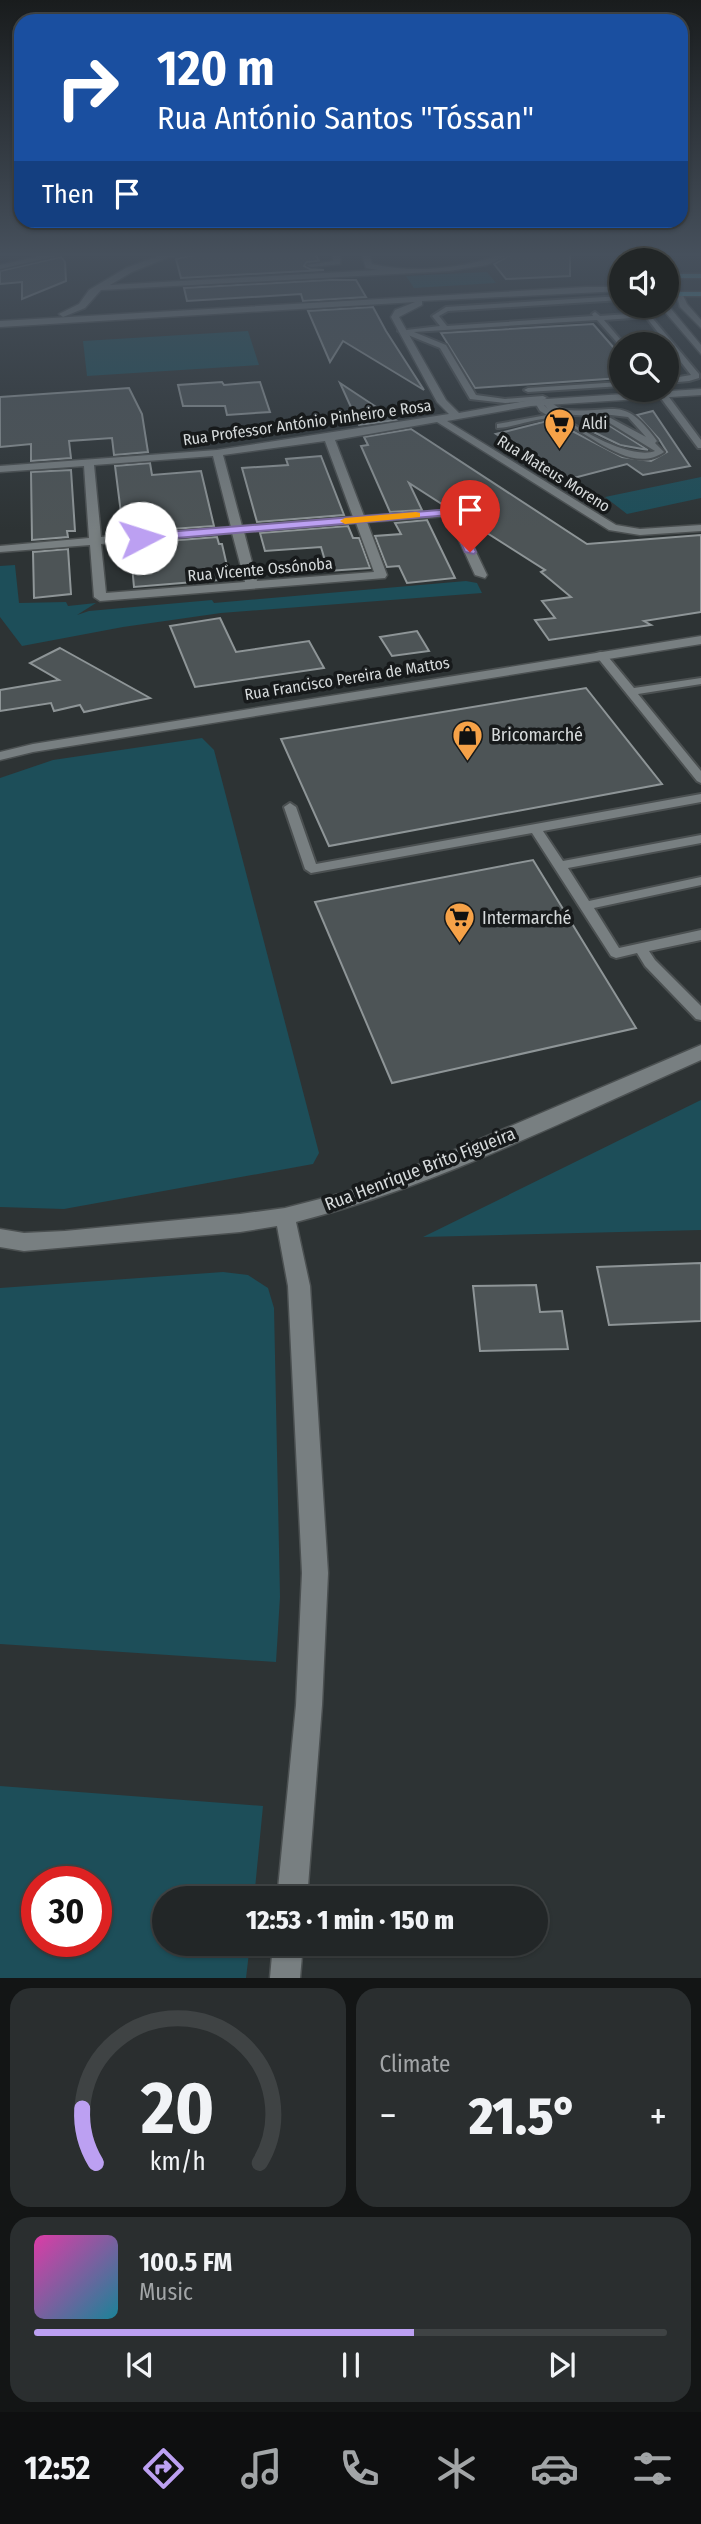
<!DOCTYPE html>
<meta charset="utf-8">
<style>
:root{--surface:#222627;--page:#2a2e2f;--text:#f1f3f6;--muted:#a2a5a7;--line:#3f4344;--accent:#bca0f2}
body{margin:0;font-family:"Fira Sans Condensed",sans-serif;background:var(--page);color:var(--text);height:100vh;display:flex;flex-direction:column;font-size:26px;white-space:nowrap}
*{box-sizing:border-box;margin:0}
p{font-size:23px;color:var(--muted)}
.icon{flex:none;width:38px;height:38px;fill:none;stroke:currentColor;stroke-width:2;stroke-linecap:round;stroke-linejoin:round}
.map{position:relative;height:1978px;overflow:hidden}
.side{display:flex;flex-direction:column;gap:10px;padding:10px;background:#131515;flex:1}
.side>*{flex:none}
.banner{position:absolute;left:14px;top:14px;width:674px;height:214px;border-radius:21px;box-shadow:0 2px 5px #0004,0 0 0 2px var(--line);background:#1a4fa0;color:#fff;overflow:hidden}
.tools{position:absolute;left:609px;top:248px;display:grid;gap:14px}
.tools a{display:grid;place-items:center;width:70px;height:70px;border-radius:50%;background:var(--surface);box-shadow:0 2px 5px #0004,0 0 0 2px var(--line);font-size:35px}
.speed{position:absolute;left:21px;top:1866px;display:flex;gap:14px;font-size:35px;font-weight:700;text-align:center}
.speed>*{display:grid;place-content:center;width:91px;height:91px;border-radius:50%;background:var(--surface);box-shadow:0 2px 5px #0004,0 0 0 2px var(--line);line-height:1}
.speed .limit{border:10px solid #d22;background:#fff;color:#111}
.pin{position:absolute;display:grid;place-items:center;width:60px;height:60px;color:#fff;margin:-72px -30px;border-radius:50% 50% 50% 0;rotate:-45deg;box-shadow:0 0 7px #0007}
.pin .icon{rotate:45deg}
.me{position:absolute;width:77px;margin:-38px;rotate:85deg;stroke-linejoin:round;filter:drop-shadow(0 0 5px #0008)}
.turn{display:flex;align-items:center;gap:24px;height:147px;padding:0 28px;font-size:32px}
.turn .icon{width:91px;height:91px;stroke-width:2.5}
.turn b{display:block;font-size:49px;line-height:60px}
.then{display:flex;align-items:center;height:66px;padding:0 28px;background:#0003;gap:14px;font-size:26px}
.big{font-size:52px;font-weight:800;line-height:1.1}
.side .tile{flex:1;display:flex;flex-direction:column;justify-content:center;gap:10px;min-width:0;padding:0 24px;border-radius:21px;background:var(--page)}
.side .dial{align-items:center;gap:0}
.dial svg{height:182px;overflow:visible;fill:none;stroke:var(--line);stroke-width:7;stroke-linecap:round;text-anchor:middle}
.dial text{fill:var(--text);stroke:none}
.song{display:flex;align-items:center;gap:21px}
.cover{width:84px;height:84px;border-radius:10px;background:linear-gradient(135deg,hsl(320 70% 55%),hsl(190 70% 35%))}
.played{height:7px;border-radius:4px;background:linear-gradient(90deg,var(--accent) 60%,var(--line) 60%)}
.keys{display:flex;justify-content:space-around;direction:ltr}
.heat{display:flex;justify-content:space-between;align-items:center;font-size:38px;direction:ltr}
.side .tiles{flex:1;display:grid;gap:10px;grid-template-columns:1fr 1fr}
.tile:last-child{grid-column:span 2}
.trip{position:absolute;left:152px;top:1886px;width:396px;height:70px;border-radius:35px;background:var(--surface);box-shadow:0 2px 5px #0004,0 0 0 2px var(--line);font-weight:800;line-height:70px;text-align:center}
.dock{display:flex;height:112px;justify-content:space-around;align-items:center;background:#0e0f10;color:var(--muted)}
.dock .icon{width:49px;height:49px}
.dock .on{color:var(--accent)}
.dock b{font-size:32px;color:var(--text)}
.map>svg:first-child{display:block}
.green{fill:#1d4e59;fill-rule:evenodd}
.building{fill:#4d5456;stroke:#8e9597;stroke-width:2}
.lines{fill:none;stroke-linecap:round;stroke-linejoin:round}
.service-casing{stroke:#4b5051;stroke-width:4}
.minor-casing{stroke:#4b5051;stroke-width:3}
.primary-casing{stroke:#4b5051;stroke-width:3}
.service{fill:#787f81;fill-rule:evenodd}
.minor{fill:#787f81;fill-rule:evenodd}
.primary{fill:#4d9eaf;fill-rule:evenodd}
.route{fill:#bca0f2;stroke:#7a689d;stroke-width:2}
.slow{fill:#f59e0b}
.labels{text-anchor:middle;stroke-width:7;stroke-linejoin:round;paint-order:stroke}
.far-street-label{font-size:16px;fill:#d6dadb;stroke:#171a1b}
.far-poi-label{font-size:16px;fill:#d6dadb;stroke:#171a1b;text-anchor:start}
.poi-label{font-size:18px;fill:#d6dadb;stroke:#171a1b;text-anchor:start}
.street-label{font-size:18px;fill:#d6dadb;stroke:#171a1b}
</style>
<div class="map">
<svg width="701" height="1978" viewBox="0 0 701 1978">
<rect width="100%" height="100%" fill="#2d3334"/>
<g class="green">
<path d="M487,272L496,283L414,288L406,276Z"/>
<path d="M248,331L259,365L87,376L83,341Z"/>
<path d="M701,477V498L627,514L605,497Z"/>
<path d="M15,565L19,603L66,602L68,606L96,603L77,615L89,611L212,600L214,603L466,581L477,583L482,593L221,613L123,627L22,646L0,617V566Z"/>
<path d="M202,738L214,750L319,1153L313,1164L64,1209L0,1207V778L53,760Z"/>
<path d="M701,1100V1230L423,1237Z"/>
<path d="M223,1272L248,1275L268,1288L274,1308L280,1597L276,1662L0,1644V1288Z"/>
<path d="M0,1786L263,1806L254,1899H164V1944H250L246,1978H0ZM37,1881H96V1941H37Z"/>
</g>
<g class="building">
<path d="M203,253H315L319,261L307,262L304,266L310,269L324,270L181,278L176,259Z"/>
<path d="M514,253H570V276L506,279L494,264Z"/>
<path d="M61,257L65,262L66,281L22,299V282L0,284V271Z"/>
<path d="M329,280H356L366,297L303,301L301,294L187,301L184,288Z"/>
<path d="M373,307L386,331L424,390L343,341L330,362L308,311Z"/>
<path d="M593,324L621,356V378L475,388L441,333Z"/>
<path d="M222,382L224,385L260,382L270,412L227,415L225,406H183L178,385Z"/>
<path d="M340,383L396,420L359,425Z"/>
<path d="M129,388L142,414L148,452L114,455L112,438L69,441L71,458L31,461V444L0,447V397Z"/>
<path d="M653,411L690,466L643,475L627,464L570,479L496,434L547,421L555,422L622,457L651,461L667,452L659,439L637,415Z"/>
<path d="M605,423L648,450L620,445L585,428Z"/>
<path d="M411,429L587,544L701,535V612L644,621L651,625L549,640L535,620L555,618L542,601L571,597L541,572L545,570L462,517L457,508H448L409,483L422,510L390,512L361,446L368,445L364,437Z"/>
<path d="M321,456L344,515L257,522L242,468L288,465L286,459Z"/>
<path d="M150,463L152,475L201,471L214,526L129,532V528L123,529L115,466Z"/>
<path d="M71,470L75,531H67L68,537L32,540L31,472Z"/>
<path d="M427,520L455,578L407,583L399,566L387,567L375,536L401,534L395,523Z"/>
<path d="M348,526L353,538H359L370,568L328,571L321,547L265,551L260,533Z"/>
<path d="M217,537L219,544H222L230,579L134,587L130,544Z"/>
<path d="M68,549L71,594L34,598L33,552Z"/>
<path d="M220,618L236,652L309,641L324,668L195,687L170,626Z"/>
<path d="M417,631L429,651L392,656L380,637Z"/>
<path d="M60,648L150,698L84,712L80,705L54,711L51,703L0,711V690L59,680L30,663Z"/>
<path d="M586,688L662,784L329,846L281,739Z"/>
<path d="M533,860L636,1028L392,1083L315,902Z"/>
<path d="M701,1263V1321L609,1325L597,1267Z"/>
<path d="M536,1285L540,1312L562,1311L568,1349L480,1351L473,1286Z"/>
</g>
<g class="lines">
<defs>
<g id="service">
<path d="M621,296V300L448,311L439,316L447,326L593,316L592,314L595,312L600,316L643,313L641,310L644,308L699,374V378L689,381L667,383V379L691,375L646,317L604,320L625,345H621V347L597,320L414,332L446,345L476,395L505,399L543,396L547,398L540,401L548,409L542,402L543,400C552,400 557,410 567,410C616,414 623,394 657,441L655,443L664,452C630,476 587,430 556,419C543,415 513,428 497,428V424L547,415L540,411L534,401L505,403L470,399L440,348L398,331L440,326L432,316L446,307ZM560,414L591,416L603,419L655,451C632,460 577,430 560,414ZM603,414L628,417L646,437Z"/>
<path d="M621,382V386L528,392L524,390L528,388Z"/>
<path d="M660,393H666L701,440V448H698L660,397Z"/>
<path d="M601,652L605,653L634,688L701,678V684L638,694L701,771V783L697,781L597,657V653Z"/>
<path d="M701,794V802L543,831L563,861L701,835V843L568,868L589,901L701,877V885L594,908L619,948L701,930V940L649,951L655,960L701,1006V1020L696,1019L645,966L637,953L616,958L611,956L532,833L311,873L305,869L284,807L290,803L296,807L316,864Z"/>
</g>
<g id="minor">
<path d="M53,253H69L0,269V265Z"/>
<path d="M166,253H200L169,257L132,272L110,285L378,270L366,268L361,253H369L372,264C406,272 446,270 480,261C492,258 500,253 512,253L487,265L449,271L101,290L85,308L63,317L59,314L79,304L89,290L126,268Z"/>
<path d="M333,253H341L340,264L311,267L307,265L333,261Z"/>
<path d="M586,287H621V291L422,301V305L399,317L446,400L459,413L531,400L701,389V395L531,406L447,421L616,525L640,529L701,525V531L640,535L609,530L437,422L335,440L364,516L456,510L487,575L485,578L475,575L448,516L367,522L387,575L385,578L100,601L94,597L90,545L0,552V546L89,538L84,466L0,472V466L217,450L449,414L437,402L391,317L395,310L415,302L0,327V321ZM325,441L353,517L242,526L223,455ZM213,456L231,527L101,537L94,465ZM356,523L374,572L257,581L244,532ZM232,533L245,582L106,593L101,544Z"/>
<path d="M676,293H682L687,304L701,320V328L680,307Z"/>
<path d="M667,304L701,345V354L660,306Z"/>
<path d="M701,636V644L33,752L0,760V752L33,744Z"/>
<path d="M701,1045V1060C569,1118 437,1186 296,1222L310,1286L328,1573L322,1705L307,1899H277L296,1705L302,1573L288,1286L277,1226L240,1232L24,1251L0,1247V1229L24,1233L65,1231L240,1214L285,1208L347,1192L436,1158Z"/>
<path d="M273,1944H303L300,1978H270Z"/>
</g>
<g id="primary">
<rect x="667" y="274" width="34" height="4"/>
<rect x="667" y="292" width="34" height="4"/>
</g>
</defs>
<use href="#service" class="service-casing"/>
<use href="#minor" class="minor-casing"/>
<use href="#primary" class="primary-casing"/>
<use href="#service" class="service"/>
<use href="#minor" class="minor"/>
<use href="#primary" class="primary"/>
</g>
<linearGradient id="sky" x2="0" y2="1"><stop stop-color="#191c1d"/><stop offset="0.48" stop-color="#46505c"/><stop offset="1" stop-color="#46505c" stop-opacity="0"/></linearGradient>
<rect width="701" height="530" fill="url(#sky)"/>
<path class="route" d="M452,509L457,512L476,552L474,554L465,552L449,515L141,541L135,538L141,534Z"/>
<path class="slow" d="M416,512L420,513V517L345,524L340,521L345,518Z"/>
<defs>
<symbol id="supermarket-pin" viewBox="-11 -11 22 30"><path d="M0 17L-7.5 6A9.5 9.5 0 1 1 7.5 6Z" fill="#f6a248" stroke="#171a1b"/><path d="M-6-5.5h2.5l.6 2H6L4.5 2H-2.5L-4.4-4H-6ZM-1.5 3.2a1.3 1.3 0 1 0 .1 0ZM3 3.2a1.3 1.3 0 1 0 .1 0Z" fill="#111"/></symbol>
<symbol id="shop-pin" viewBox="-11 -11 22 30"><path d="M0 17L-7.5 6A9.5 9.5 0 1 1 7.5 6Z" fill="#f6a248" stroke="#171a1b"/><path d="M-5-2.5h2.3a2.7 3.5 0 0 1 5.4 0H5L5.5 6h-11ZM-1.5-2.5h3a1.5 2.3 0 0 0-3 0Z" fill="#111"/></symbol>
</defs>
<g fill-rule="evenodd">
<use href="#supermarket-pin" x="542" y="406" width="35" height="47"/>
<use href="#shop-pin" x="450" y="718" width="35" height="47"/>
<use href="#supermarket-pin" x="442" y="900" width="35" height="47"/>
</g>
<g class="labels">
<g class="far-street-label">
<text transform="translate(307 422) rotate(-8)" y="6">Rua Professor António Pinheiro e Rosa</text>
<text transform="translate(554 473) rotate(32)" y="6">Rua Mateus Moreno</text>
<text transform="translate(260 569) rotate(-5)" y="6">Rua Vicente Ossónoba</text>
<text transform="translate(347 678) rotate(-9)" y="6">Rua Francisco Pereira de Mattos</text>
</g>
<g class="far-poi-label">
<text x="582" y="429">Aldi</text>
</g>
<g class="poi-label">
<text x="491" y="741">Bricomarché</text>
<text x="482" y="924">Intermarché</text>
</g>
<g class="street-label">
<text transform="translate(420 1169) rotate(-21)" y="6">Rua Henrique Brito Figueira</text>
</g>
</g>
</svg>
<div class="tools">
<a><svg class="icon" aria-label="sound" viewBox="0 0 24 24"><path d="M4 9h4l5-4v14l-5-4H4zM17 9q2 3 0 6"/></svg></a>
<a><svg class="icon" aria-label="search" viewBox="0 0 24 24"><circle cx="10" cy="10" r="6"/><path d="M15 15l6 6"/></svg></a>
</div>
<div class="speed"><div class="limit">30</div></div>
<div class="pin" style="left:470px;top:552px;background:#d93025"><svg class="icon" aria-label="arrive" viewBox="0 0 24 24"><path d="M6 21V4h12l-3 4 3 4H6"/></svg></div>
<svg class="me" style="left:141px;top:538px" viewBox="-20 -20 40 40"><circle r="19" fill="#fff"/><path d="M0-13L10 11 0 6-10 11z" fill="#bca0f2"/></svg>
<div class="trip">12:53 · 1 min · 150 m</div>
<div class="banner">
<div class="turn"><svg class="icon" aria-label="right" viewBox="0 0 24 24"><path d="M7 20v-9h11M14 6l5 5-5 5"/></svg><div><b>120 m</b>Rua António Santos &quot;Tóssan&quot;</div></div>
<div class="then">Then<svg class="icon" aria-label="arrive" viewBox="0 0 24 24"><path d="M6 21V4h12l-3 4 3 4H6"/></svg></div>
</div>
</div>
<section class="side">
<div class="tiles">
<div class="tile dial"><svg viewBox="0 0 100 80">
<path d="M14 69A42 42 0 1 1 86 69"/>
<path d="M14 69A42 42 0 0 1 8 45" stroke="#bca0f2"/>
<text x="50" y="56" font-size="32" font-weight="700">20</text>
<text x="50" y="72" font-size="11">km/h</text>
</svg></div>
<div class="tile"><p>Climate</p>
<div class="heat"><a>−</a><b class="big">21.5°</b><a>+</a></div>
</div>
<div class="tile">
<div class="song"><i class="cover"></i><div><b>100.5 FM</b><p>Music</p></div></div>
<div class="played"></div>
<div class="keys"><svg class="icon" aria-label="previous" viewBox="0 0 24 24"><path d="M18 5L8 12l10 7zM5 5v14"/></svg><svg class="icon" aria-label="pause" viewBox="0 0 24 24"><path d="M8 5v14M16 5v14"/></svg><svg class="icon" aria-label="next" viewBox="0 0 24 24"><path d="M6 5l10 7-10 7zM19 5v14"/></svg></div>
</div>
</div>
</section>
<nav class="dock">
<b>12:52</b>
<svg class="icon on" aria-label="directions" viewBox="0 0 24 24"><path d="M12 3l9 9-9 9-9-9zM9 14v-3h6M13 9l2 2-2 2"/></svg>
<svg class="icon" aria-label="music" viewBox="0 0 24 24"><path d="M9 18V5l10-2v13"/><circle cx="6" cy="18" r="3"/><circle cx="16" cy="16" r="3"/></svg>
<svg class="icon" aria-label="phone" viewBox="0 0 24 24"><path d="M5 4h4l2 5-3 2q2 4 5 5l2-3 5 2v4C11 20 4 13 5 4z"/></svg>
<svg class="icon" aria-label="climate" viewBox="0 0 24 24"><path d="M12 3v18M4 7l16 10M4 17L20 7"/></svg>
<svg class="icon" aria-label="car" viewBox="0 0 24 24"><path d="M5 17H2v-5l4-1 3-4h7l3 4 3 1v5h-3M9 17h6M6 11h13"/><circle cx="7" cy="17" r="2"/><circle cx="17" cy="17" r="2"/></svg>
<svg class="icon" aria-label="filters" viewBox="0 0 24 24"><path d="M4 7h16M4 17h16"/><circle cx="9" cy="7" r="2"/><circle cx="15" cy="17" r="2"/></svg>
</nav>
